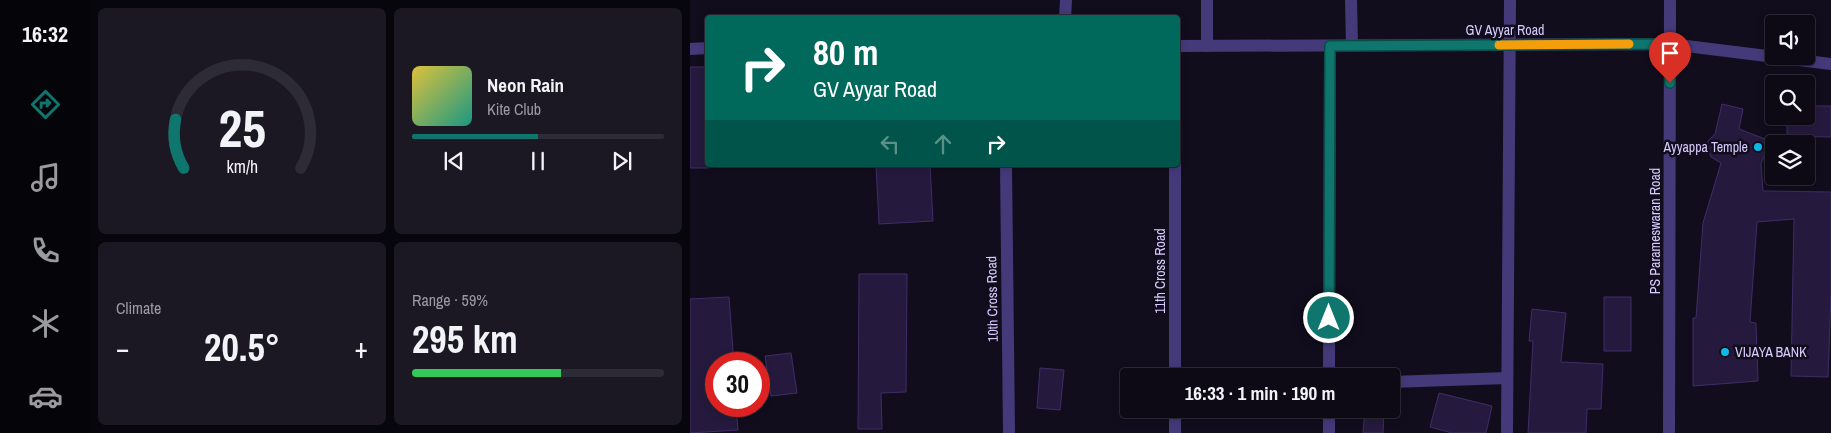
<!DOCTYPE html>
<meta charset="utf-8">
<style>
:root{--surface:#0d0a16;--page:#1b1823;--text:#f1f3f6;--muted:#9a9aa1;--line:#2d2b35;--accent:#0f766e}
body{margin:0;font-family:"Archivo Narrow",sans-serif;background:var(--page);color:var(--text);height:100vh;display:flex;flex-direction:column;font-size:19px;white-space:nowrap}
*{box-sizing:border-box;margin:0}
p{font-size:16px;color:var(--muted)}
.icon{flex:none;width:28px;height:28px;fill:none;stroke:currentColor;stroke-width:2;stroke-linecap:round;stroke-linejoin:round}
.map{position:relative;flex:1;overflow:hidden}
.drawer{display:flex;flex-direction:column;gap:8px;padding:8px;background:#07060c;width:600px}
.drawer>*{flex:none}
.banner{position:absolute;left:15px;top:15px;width:475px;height:152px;border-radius:5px;box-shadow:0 2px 8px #0003,0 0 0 1px var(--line);background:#00695c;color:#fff;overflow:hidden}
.tools{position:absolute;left:1075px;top:15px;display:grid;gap:10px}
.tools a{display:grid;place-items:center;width:50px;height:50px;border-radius:5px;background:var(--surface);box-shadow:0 2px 8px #0003,0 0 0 1px var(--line);font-size:25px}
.speed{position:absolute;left:15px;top:352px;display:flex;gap:10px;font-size:25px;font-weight:700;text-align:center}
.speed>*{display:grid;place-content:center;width:65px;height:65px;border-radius:50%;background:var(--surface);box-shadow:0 2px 8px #0003,0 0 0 1px var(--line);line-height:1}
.speed .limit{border:8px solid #d22;background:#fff;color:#111}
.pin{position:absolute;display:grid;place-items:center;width:42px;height:42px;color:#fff;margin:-51px -21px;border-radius:50% 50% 50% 0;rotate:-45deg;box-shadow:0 0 5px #0007}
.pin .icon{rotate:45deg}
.me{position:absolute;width:55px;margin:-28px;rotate:0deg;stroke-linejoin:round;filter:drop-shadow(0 0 4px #0008)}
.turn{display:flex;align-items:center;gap:18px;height:105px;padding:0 25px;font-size:22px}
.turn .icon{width:65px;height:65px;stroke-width:2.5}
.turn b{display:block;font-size:35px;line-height:42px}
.lanes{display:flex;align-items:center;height:48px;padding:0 25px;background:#0003;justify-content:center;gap:25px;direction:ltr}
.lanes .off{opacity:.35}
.big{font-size:38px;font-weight:700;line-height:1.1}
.drawer .widget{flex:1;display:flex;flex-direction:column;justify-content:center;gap:8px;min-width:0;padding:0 18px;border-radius:8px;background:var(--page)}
.drawer .dial{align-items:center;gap:0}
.dial svg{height:130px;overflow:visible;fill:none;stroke:var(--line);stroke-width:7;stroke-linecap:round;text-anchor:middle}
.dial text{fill:var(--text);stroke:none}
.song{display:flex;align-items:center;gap:15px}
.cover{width:60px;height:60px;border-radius:8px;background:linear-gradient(135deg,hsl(50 70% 55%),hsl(170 70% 35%))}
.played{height:5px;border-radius:2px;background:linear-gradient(90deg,var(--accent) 50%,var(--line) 50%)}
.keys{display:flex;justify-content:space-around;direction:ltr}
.heat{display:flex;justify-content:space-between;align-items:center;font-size:28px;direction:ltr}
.charge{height:8px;border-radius:4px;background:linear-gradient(90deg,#34c759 59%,var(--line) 0)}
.drawer .tiles{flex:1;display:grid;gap:8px;grid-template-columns:repeat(2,1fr)}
.trip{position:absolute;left:430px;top:368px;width:280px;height:50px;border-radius:5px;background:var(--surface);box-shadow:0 2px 8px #0003,0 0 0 1px var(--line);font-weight:700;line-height:50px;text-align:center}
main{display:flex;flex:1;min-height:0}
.dock{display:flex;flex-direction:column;width:90px;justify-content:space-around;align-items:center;background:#050409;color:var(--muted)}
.dock .icon{width:35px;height:35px}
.dock .on{color:var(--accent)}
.dock b{font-size:22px;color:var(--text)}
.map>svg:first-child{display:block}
.building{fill:#251a3d;stroke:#3f2d68}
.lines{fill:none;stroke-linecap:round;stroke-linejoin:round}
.minor{stroke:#443a7a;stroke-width:12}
.route-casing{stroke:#0a4d48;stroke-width:12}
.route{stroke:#0f766e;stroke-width:9}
.slow{stroke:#f59e0b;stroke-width:9}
.poi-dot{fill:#0cb9e8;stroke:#110d1d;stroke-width:2}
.labels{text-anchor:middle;stroke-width:5;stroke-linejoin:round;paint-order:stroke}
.street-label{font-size:14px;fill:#d6cbfc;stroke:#110d1d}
.poi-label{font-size:14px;fill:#d6cbfc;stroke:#110d1d;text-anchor:end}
</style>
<main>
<nav class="dock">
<b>16:32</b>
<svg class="icon on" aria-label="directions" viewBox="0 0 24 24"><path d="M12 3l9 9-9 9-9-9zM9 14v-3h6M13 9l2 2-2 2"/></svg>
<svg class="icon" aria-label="music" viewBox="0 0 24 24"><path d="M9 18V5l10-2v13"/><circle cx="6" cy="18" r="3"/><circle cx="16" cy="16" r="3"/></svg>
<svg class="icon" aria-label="phone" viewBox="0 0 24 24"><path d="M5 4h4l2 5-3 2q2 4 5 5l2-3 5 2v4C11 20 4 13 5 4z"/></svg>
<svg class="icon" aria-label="climate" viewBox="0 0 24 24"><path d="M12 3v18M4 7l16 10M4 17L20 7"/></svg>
<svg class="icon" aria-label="car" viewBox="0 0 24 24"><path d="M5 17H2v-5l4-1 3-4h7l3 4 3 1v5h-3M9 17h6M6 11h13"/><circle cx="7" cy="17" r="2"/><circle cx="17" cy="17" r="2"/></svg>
</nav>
<section class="drawer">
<div class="tiles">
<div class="widget dial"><svg viewBox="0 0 100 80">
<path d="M14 69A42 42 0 1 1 86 69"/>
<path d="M14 69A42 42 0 0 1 9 39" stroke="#0f766e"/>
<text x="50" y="56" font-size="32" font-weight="700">25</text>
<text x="50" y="72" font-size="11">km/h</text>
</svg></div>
<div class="widget">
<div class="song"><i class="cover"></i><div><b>Neon Rain</b><p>Kite Club</p></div></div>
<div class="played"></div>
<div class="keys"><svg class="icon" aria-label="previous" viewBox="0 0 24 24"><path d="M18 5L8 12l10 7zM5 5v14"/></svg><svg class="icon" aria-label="pause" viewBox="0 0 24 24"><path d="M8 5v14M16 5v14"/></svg><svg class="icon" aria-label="next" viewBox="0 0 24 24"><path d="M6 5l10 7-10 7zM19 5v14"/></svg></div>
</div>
<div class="widget"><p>Climate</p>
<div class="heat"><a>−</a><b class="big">20.5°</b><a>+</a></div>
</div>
<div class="widget"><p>Range · 59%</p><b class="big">295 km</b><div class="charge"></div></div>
</div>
</section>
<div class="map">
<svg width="1141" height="433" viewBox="0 0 1141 433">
<rect width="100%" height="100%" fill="#110d1d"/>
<g class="building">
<rect x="0" y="67" width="18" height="101"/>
<path d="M1032,104L1053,109L1049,129L1080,141L1071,164L1073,191L1141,192V292L1138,377L1101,376L1104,219L1067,222L1060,322L1066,323L1068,381L1003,386V318H1006L1013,223L1031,163L1021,157L1017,147L1018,141L1025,134Z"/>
<path d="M1116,106H1141V137L1097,136V116H1116Z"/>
<path d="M186,165H240L243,221L189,224Z"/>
<path d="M169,274H217L216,392L191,393L192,429H168Z"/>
<path d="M39,297L44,364H26V406H46L48,430L0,433V299Z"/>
<rect x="914" y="297" width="27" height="54"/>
<path d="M842,309L876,313L871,362L913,364L911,409H897L896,433H838L843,341H839Z"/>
<path d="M101,353L107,393L81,396L75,356Z"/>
<path d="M350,368L374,370L370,410L347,408Z"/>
<path d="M749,393L802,406L796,433H762L740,427Z"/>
<path d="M675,409H694L693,433H673Z"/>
</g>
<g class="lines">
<g class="minor">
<path d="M661,0L662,45"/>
<path d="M375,18L376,0"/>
<path d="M488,46L980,44L1141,64"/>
<path d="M517,46V0"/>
<path d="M0,49L18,48"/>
<path d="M316,165L319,433"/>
<path d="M485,165V376"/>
<path d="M639,376L640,46"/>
<path d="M701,382L817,378"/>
<path d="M485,409V433"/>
<path d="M639,409V433"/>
<path d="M817,433L820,0"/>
<path d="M979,433L980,0"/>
</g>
</g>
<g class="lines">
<defs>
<path id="route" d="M639,318L640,46L980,44V83"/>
</defs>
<use href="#route" class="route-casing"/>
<use href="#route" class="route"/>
<path class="slow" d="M809,45L939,44"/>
</g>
<g class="poi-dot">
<circle cx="1068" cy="147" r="5"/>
<circle cx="1035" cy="352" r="5"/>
</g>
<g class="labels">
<g class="street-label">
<text x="815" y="35">GV Ayyar Road</text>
<text transform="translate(965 231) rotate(-90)" y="5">PS Parameswaran Road</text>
<text transform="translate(470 271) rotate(-90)" y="5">11th Cross Road</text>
<text transform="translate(302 299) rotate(-91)" y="5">10th Cross Road</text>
</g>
<g class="poi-label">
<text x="1058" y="152">Ayyappa Temple</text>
<text x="1045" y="357" text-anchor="start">VIJAYA BANK</text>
</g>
</g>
</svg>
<div class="tools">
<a><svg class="icon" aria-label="sound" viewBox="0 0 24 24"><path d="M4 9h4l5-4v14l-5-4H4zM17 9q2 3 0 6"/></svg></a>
<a><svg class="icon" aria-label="search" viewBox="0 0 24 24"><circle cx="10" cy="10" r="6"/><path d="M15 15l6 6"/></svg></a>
<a><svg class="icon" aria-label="layers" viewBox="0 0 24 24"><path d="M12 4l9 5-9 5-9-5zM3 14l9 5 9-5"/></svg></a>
</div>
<div class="speed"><div class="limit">30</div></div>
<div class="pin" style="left:980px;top:83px;background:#d93025"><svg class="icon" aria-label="arrive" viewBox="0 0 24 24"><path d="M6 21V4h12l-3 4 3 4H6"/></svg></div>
<svg class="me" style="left:639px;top:318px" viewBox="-20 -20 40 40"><circle r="17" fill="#0f766e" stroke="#fff" stroke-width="3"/><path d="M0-11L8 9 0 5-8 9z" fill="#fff"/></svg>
<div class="trip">16:33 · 1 min · 190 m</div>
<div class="banner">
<div class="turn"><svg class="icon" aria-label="right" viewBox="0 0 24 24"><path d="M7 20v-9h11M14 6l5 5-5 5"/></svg><div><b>80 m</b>GV Ayyar Road</div></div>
<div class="lanes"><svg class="icon off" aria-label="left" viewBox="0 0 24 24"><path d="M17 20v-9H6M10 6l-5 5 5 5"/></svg><svg class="icon off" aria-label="ahead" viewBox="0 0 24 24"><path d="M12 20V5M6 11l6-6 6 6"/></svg><svg class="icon" aria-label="right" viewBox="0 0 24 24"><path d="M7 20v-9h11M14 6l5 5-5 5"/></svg></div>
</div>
</div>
</main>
